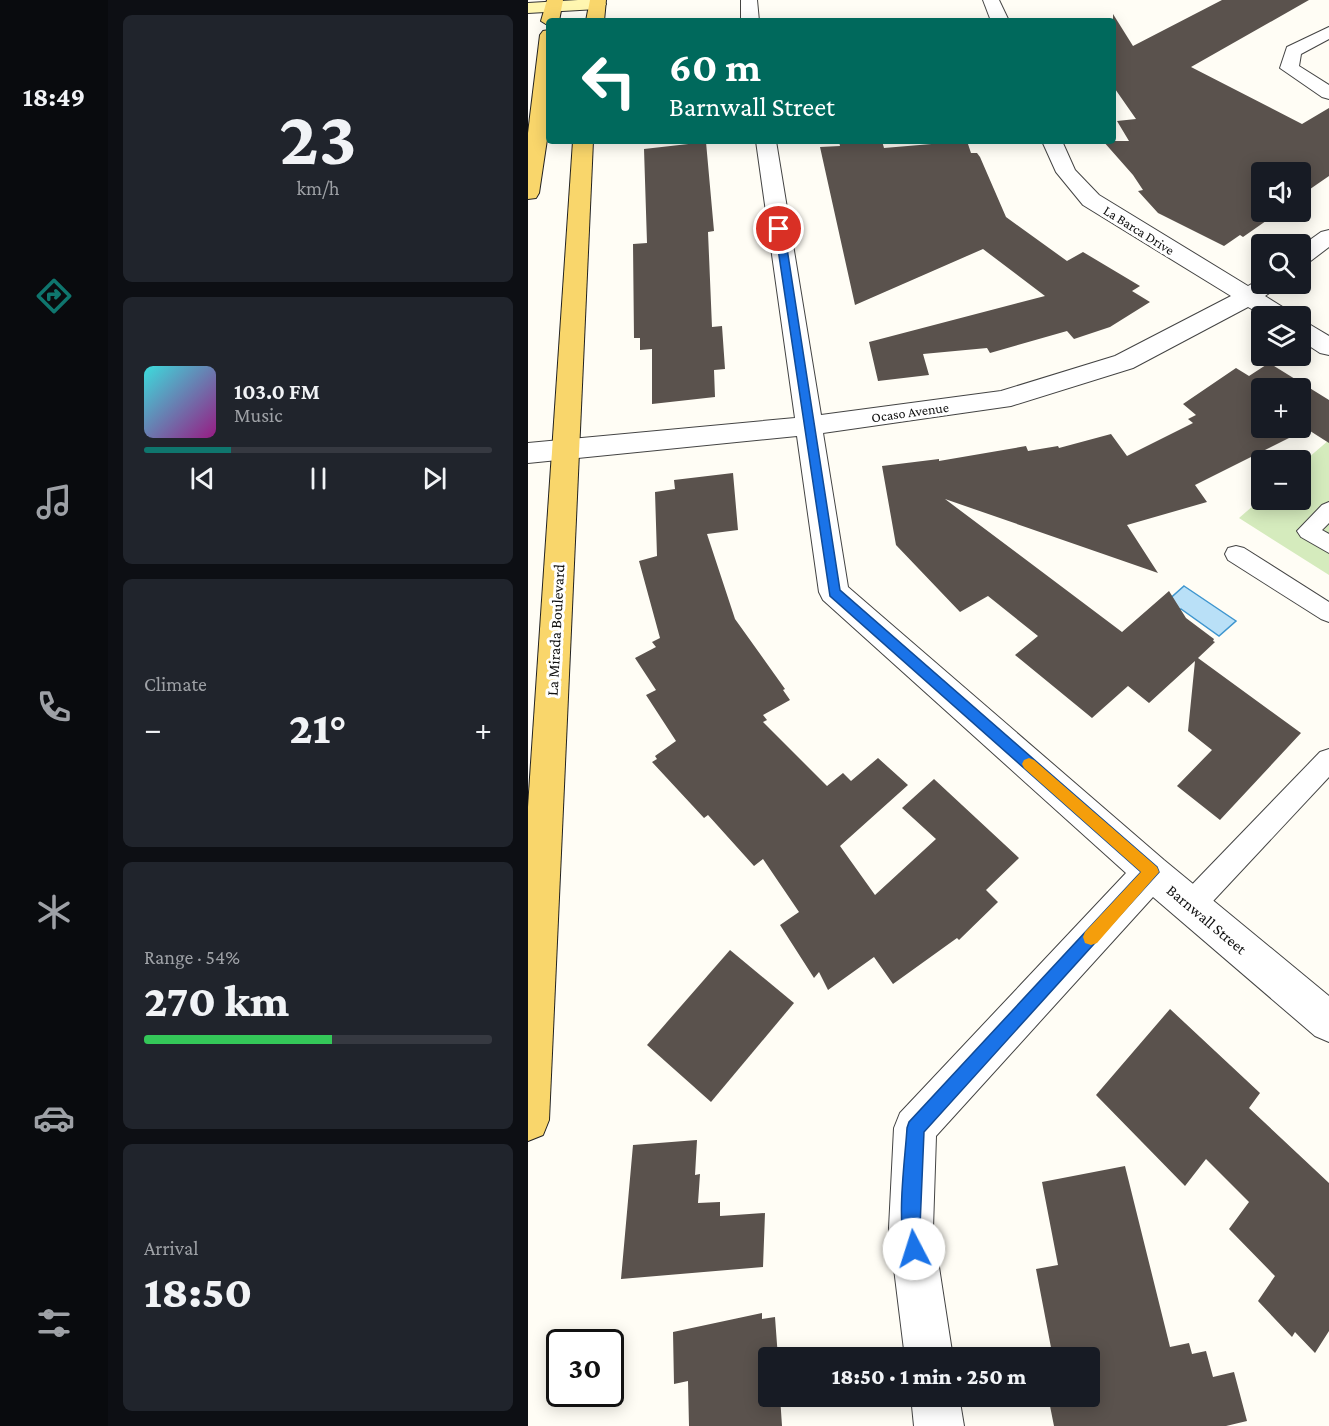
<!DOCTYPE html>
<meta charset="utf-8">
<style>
:root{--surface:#171b24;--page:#20242c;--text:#f1f3f6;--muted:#9ea1a6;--line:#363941;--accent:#0f766e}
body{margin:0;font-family:"Crimson Pro",serif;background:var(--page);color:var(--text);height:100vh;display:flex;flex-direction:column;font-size:22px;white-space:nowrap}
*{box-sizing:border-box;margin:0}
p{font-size:20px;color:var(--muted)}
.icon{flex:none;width:33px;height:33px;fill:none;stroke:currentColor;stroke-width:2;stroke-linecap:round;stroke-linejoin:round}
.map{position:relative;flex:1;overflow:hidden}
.panel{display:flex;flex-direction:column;gap:15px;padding:15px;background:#0d0f14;width:420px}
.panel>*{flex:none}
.top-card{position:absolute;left:18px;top:18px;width:570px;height:126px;border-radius:6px;box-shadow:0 3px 15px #0003;background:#00695c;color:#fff;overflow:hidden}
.controls{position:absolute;left:723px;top:162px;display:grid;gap:12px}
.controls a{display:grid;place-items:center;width:60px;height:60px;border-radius:6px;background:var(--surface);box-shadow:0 3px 15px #0003;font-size:30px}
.speed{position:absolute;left:18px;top:1329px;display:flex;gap:12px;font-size:30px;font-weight:700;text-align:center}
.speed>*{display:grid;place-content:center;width:78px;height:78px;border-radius:50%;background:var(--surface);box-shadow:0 3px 15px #0003;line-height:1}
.speed .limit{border:3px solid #111;border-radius:9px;background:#fff;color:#111}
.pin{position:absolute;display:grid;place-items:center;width:51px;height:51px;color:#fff;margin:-26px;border:3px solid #fff;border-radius:50%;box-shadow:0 2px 6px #0007}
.me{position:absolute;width:66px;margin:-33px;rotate:355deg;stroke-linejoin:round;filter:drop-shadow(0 0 4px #0008)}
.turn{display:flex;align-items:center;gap:21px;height:126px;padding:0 24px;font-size:27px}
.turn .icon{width:78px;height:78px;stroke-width:2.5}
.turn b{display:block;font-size:42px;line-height:51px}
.big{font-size:45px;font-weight:800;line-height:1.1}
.panel .tile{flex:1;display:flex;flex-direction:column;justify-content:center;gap:9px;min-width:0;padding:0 21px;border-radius:9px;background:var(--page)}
.panel .dial{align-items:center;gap:0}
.dial b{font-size:78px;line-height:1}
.song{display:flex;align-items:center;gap:18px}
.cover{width:72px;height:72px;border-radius:9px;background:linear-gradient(135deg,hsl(180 70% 55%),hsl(310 70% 35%))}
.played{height:6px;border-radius:3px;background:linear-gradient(90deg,var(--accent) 25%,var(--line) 25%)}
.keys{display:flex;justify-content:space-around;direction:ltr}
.heat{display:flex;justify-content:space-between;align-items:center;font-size:33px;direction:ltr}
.charge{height:9px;border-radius:4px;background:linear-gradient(90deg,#34c759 54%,var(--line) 0)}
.trip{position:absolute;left:230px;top:1347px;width:342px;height:60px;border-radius:6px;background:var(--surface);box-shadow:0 3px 15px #0003;font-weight:800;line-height:60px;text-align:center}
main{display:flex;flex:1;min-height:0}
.dock{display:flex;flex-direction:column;width:108px;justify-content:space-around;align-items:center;background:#090b0e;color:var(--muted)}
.dock .icon{width:42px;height:42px}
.dock .on{color:var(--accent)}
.dock b{font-size:27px;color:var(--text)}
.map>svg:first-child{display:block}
.green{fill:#d5ebbd}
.water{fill:#b9e0f7;stroke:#3f96cf;stroke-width:1.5}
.building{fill:#5a524d;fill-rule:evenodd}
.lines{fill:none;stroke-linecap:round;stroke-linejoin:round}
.service-casing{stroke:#444;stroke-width:2}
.minor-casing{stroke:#444;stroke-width:2}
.secondary-casing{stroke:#333;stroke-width:2}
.primary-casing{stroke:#222;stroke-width:2}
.service{fill:#fff;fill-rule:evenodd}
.minor{fill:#fff;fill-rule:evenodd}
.secondary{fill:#fff6b0;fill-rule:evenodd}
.primary{fill:#f9d66b;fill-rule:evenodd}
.route{fill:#1a73e8;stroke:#114b97;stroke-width:1.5}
.slow{fill:#f59e0b}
.labels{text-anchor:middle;stroke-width:6;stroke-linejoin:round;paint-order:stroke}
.far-street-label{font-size:14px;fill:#111;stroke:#fff}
.street-label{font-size:16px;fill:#111;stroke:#fff}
</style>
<main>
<nav class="dock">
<b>18:49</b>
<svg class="icon on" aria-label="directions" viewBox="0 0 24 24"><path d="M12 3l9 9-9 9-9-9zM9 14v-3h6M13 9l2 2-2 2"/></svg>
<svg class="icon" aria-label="music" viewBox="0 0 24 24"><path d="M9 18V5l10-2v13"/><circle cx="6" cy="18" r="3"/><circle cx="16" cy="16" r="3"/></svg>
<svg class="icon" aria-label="phone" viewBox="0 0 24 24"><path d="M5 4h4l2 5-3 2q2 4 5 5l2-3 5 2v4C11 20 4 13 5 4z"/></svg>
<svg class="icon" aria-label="climate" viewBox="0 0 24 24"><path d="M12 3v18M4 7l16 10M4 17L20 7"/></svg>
<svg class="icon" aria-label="car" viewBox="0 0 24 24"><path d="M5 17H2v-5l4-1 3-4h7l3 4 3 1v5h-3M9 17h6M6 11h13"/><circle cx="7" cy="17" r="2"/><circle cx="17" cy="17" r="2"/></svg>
<svg class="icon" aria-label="filters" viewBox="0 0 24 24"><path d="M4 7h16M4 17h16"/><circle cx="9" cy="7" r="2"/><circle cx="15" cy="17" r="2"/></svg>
</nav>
<section class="panel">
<div class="tile dial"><b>23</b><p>km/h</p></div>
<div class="tile">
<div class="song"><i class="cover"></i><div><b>103.0 FM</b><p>Music</p></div></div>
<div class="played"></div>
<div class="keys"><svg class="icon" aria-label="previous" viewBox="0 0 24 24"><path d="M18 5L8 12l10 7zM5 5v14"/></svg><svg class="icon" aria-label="pause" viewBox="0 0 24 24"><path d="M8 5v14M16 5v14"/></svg><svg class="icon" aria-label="next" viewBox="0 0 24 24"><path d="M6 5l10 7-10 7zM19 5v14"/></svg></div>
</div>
<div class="tile"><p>Climate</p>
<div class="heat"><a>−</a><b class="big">21°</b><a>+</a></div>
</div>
<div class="tile"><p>Range · 54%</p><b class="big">270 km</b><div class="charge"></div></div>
<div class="tile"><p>Arrival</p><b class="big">18:50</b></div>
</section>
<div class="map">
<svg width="801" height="1426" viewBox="0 0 801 1426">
<rect width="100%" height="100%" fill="#fffdf5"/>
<path class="green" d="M801,440V575L711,518L733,499L772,500L773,464Z"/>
<path class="water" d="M656,586L708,621L691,636L653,609L647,610L637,603Z"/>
<g class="building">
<path d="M694,0H781L663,67L774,124L801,108V176L772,196V172H734V212H751L715,237L712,235L696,246L630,213L610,191L615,190L605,175L575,141H601L589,121L608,119L585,86V14L605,46Z"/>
<path d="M311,141H354L356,148L439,141L443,153H449L452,157L478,217L539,261L555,252L612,286L604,291L622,302L582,327L546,339L539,331L462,353L459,348L395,354L401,375L350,381L341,342L517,296L455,249L327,305L292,147L312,146Z"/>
<path d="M178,142L186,231L180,232L184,327L194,326L197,369L186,370L187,397L124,404V349L112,350V338H106L105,244L119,243L116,149Z"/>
<path d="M741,363L801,400V443L779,429L667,485L679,502L599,525L630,573L417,499L594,632L641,591L658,618L686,639L685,641L687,642L670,658L773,733L692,820L649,786L684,750L660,731L667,661L621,703L600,686L564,718L487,655L510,636L460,596L432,612L368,545L354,466L411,459V461L498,446L500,451L530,446L531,448L583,434L599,456L665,423L660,419L668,415L655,404L708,368L721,376ZM734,388H772V428H734Z"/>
<path d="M205,473L210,530L179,534L207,619L257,689L255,690L262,700L235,715L239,720L235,722L299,786L315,773L323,781L350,758L380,785L312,846L347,895L408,839L374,808L406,779L491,858L458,890L470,902L431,940L429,938L365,984L346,957L300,990L291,972L286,978L252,925L271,912L235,859L226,866L180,815L176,818L124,762L129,759L127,756L148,741L118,695L128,690L107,658L128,647L124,642L132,638L111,561L129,556L127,492L147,489L146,480Z"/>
<path d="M202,950L266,1003L183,1102L119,1045Z"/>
<path d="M642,1009L732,1093L721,1108L801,1183V1331L787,1353L767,1332L764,1337L730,1301L747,1276L701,1229L721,1202L678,1159L657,1186L568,1095Z"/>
<path d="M169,1140L167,1175L172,1174L170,1203L192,1202V1216L237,1213L235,1267L93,1279L105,1145Z"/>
<path d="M597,1166L642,1347L661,1343L664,1354L678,1351L685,1377L706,1372L719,1421L698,1426H526L520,1396H561V1358H525L508,1269L530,1265L514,1182Z"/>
<path d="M234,1313V1319L247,1317L250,1358H240V1396H252L254,1426H161L160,1381L146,1384L145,1332Z"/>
</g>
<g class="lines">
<defs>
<g id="service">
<path d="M801,502V523L794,530L801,534V553L773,537L769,531L794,505Z"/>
<path d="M708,546L716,548L801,602V622L793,619L700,560L697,554L700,548Z"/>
<path d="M801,749V777L673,914L663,918L653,914L649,905L653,896L792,752Z"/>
</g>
<g id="minor">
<path d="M213,0H229L231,21H213Z"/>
<path d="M455,0H471L481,21H463Z"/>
<path d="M801,27V39L773,54L771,66L801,85V99L794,97L752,68L759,47Z"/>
<path d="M228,141H248L293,415L473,391L587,356L703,296L555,205L528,172L514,141H534L547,170L571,195L720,286L734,278V284H750L747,289L737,296L761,311L764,316H736L720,307L605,368L483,406L295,433L320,587L636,860L801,996V1042L787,1036L625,897L408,1136L405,1228L425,1358H377L361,1228L366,1128L372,1113L598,873L295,600L291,592L269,436L0,463V443L267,418Z"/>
<path d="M801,230V247L780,263L772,265V247L793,232Z"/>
<path d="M772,321L781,324L801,336V355L792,353L772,340Z"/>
<path d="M383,1396H431L436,1426H386Z"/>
</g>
<path id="secondary" d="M50,0H73L78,4L75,8L69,9L0,13V3Z"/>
<g id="primary">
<path d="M19,0H35L31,21H21V26L13,21Z"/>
<path d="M62,0H78L76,21H58Z"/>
<path d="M21,30V126L11,193L8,198L0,199V133L12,35L15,31Z"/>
<path d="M45,141H65L21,1120L15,1135L0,1141V807Z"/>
</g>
</defs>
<use href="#service" class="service-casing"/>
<use href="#minor" class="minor-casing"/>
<use href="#secondary" class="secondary-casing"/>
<use href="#primary" class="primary-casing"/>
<use href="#service" class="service"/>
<use href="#minor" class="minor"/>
<use href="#secondary" class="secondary"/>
<use href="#primary" class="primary"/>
</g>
<path class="route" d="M251,226L256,229L312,590L629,867L631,872L396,1132L392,1227L396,1249L393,1256L386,1259L380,1256C367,1226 377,1162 379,1128L381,1122L613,872L302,596L247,229Z"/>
<path class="slow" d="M501,758L506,760L629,867L631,872L569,943L563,945L557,943L555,937L557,932L613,872L496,768L494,764L496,760Z"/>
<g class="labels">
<g class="far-street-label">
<text transform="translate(611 230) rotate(32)" y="5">La Barca Drive</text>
<text transform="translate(382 412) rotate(-8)" y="5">Ocaso Avenue</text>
</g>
<g class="street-label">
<text transform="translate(27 630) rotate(-87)" y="6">La Mirada Boulevard</text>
<text transform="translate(679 919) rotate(40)" y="6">Barnwall Street</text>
</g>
</g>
</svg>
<div class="controls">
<a><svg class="icon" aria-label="sound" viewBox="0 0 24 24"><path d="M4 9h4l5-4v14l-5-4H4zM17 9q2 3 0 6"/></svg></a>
<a><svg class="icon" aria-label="search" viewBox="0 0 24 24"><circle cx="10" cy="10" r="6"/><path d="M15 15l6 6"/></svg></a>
<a><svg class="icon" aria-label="layers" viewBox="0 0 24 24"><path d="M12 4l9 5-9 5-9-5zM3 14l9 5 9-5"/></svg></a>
<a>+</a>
<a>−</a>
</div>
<div class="speed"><div class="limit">30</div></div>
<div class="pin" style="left:251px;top:229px;background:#d93025"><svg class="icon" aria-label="arrive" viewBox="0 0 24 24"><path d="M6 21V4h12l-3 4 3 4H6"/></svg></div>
<svg class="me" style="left:386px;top:1249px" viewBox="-20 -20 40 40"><circle r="19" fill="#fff"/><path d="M0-13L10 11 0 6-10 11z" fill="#1a73e8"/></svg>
<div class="trip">18:50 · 1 min · 250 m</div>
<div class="top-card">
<div class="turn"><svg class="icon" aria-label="left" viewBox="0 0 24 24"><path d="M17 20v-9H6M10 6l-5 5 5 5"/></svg><div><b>60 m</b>Barnwall Street</div></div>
</div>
</div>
</main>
